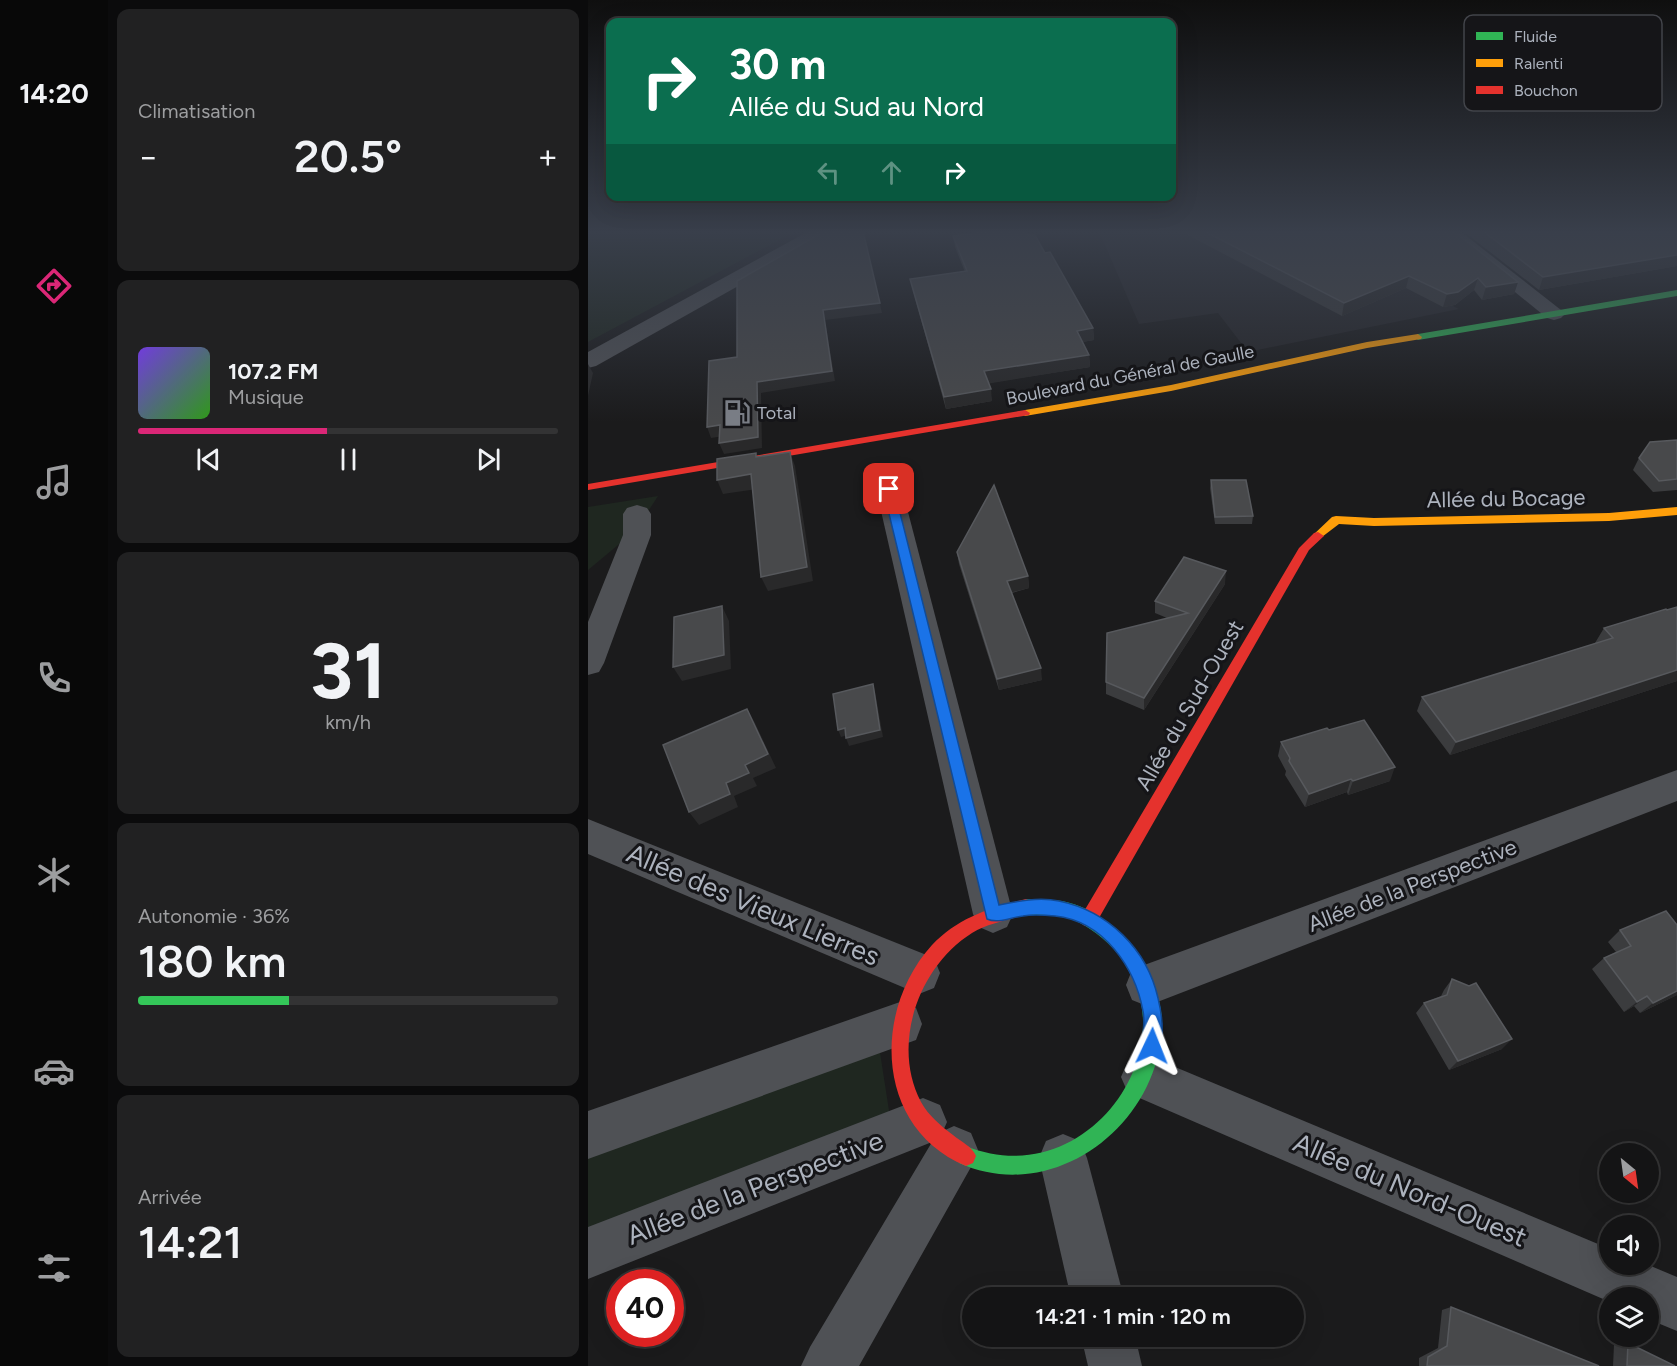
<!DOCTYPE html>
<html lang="fr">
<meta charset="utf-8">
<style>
:root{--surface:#141415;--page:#212122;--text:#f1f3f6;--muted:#9d9ea0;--line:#333334;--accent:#db2777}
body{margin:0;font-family:Figtree,sans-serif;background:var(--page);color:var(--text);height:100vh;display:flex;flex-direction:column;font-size:22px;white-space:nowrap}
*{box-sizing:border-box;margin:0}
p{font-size:20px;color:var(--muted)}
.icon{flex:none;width:33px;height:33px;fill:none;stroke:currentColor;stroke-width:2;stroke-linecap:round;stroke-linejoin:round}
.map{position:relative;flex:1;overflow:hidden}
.sheet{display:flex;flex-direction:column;gap:9px;padding:9px;background:#0b0b0c;width:480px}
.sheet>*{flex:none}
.top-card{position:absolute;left:18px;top:18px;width:570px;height:183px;border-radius:12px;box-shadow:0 6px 24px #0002,0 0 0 2px var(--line);background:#0b6e4f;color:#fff;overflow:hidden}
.needle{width:39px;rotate:151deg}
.tools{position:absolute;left:1011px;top:1143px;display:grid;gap:12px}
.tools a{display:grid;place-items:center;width:60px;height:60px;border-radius:50%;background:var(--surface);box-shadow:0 6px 24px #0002,0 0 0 2px var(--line);font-size:30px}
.speed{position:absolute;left:18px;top:1269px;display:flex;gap:12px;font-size:30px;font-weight:700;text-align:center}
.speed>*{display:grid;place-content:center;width:78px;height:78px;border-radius:50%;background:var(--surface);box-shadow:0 6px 24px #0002,0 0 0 2px var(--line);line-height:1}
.speed .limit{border:9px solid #d22;background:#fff;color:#111}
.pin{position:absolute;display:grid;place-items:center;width:51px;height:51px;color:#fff;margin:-26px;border-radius:12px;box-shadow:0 3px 9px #0006}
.me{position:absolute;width:66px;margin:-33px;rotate:2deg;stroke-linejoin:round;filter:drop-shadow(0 0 4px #0008)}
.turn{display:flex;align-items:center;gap:21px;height:126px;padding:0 24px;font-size:27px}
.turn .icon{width:78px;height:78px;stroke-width:2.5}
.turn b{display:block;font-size:42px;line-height:51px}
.lanes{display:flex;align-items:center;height:57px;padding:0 24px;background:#0003;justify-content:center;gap:30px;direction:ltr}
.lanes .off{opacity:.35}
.big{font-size:45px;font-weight:600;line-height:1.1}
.sheet .card{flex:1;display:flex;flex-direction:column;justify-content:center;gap:9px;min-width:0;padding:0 21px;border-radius:12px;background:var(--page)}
.sheet .dial{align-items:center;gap:0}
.dial b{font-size:78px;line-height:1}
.song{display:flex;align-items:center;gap:18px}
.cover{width:72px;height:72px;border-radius:9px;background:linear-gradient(135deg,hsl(260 70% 55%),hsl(110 70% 35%))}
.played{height:6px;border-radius:3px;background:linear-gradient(90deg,var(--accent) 45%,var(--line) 45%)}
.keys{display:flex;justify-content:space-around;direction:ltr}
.heat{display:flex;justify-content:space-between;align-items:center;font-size:33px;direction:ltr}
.charge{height:9px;border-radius:4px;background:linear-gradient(90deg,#34c759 36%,var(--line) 0)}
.trip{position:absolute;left:374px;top:1287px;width:342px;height:60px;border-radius:30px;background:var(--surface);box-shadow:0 6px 24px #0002,0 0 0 2px var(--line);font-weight:600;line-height:60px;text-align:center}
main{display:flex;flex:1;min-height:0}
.tab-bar{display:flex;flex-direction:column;width:108px;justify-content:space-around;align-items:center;background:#080808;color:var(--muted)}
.tab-bar .icon{width:42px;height:42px}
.tab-bar .current{color:var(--accent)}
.tab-bar b{font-size:27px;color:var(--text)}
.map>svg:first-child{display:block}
.built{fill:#252528}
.green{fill:#1f2720}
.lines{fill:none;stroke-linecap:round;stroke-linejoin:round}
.street{fill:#4f5155;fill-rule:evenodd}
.fast{fill:#30b455;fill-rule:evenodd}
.slow{fill:#ff9f0a;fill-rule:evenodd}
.jam{fill:#e5322d;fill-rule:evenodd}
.wall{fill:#3b3c3e}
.shaded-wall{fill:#29292a}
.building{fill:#48494b;stroke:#57595d;stroke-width:1.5}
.route{fill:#1a73e8;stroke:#114b97;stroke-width:1.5}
.labels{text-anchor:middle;stroke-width:6;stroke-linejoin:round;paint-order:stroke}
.far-street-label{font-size:18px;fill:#acb2bd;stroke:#151518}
.far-poi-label{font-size:18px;fill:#acb2bd;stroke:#151518;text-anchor:start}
.street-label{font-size:22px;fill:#acb2bd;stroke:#151518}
.near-street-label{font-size:27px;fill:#acb2bd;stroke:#151518}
.key{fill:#151518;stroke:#42444a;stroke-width:1.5}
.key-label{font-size:16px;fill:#acb2bd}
</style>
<main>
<nav class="tab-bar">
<b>14:20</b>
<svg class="icon current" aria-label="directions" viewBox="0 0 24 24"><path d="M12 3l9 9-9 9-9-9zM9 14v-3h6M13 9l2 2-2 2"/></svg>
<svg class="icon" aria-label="music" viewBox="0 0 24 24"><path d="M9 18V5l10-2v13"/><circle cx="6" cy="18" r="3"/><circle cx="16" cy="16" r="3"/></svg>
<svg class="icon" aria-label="phone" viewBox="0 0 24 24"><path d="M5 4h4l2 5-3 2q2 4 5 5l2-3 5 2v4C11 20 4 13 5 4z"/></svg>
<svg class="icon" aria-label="climate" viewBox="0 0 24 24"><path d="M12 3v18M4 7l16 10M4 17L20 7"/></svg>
<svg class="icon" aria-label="car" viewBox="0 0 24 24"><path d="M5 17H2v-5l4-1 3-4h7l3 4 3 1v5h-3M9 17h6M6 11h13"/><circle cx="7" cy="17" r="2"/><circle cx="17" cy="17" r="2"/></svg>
<svg class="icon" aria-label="filters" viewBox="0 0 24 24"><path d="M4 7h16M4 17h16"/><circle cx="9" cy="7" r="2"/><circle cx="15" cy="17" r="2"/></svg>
</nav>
<section class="sheet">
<div class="card"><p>Climatisation</p>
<div class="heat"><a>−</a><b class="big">20.5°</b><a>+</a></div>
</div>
<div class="card">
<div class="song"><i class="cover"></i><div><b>107.2 FM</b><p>Musique</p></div></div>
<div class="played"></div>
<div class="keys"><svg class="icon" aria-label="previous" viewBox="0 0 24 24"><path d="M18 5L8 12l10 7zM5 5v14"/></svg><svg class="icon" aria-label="pause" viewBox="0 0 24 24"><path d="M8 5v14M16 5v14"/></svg><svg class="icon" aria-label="next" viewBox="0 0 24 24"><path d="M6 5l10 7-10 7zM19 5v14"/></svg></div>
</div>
<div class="card dial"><b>31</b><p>km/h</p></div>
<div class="card"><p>Autonomie · 36%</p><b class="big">180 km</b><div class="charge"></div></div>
<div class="card"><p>Arrivée</p><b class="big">14:21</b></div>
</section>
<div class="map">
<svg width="1089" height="1366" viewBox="0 0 1089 1366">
<rect width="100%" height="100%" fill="#1b1b1c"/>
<path class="built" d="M511,231H710L871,309L660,352L630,313L551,324Z"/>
<g class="green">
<path d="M0,231H208L0,342Z"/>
<path d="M70,496L48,530L0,570V507Z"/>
<path d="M291,1046L302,1117L0,1233V1151Z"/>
</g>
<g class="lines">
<g class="street">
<path d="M221,231H243L241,235L8,366L0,368V352Z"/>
<path d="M852,231H872L973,310L977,314L973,318L966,320L959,318Z"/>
<path d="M301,481L310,483L314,489L425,914L419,927L405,933L391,927L385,914L288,489L292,483Z"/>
<path d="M49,505L59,508L63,514V535L16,663L11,672L0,675V622L35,535V514L39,508Z"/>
<path d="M1089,770V801L559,1006L544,1000L538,985L544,970L559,964Z"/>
<path d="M0,819L346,958L352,973L346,988L331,994L0,854Z"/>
<path d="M312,1002L328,1008L334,1024L328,1040L0,1159V1111Z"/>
<path d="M556,1054L1022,1249V1264H1058L1089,1277V1331L1060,1319V1298H1022V1302L540,1093L533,1077L540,1061Z"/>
<path d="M335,1098L352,1105L359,1122L355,1131L366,1126L383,1133L390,1150L383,1167L271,1366H213L222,1347L344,1142L0,1279V1227Z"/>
<path d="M475,1134L492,1141L499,1158L536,1298H483L451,1158L458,1141Z"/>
<path d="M493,1336H547L554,1366H500Z"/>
</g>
<g class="fast">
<path d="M1089,290V296L830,340L826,337L830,334Z"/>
<path d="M438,899C450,900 462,899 474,901C508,908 535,931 552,959C564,978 574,1001 574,1023C573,1124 466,1206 371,1163L368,1156L371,1149L378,1146C511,1201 626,1012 502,929C489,920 475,915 459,915C450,915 441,916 432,912L430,907L432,902Z"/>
</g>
<g class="slow">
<path d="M830,334L834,337L833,339L779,348L583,391L437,416L432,413L437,410L583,385L779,342Z"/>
<path d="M1089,507V515L1021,521L786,526L751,524L730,540L724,536L744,517L748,516L786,518L1021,513Z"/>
</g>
<g class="jam">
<path d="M437,410L442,413L441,415L0,490V484Z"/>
<path d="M730,532L736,536L721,550L507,925L501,927L495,925L493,919L495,913L711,548L726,533Z"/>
<path d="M438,899L444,902L446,907L444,912C424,920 402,922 384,933C330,967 303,1045 333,1102C340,1115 353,1126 365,1135C373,1142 384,1146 388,1156L385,1163L378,1166C287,1128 284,1011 344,945C369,918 403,907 438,899Z"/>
</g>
</g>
<g class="wall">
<path d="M594,231H866L930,282L926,294L894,300L886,290L867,305L855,307L818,288L754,316L594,232Z"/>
<path d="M875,231H1089V266L951,290Z"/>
<path d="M440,235L457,253L505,328L506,340L494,342L501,355L502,367L400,383L404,401L358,409L325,291L322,279L377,272L367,247L365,236Z"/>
<path d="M1089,440V490L1065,492L1045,470L1051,458Z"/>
<path d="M623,480L665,516L664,524H627L622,488Z"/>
<path d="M369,552L440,576L441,588L424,593L454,680L411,690L371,564Z"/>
<path d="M637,584L556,710L518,694V682L579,618L567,613V601Z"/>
<path d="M1089,607V681L862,755L829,711L834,697L1008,643H1007L1016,628Z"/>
<path d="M693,742L802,781L760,795L759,792L717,807L697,775L698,771L690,756Z"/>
<path d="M1089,925V995L1052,1013L1046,1006L1036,1012L1004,969L1016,958L1028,952L1020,942L1032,930Z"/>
<path d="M864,979L914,1049L861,1070L828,1013L836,1003L853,996L856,990Z"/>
<path d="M863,1307L1011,1366H831V1358L850,1348L854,1310Z"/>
<path d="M1040,1343L1087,1366H1025L1026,1345Z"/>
</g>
<g class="shaded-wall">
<path d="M275,231L294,313L237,320L247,381L173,393L174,448L136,454L131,443L169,382L235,310Z"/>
<path d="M1089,255V266L951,290L955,277Z"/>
<path d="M821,276L818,288L754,316L756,303Z"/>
<path d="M890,278L886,290L867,305L855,307L859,294Z"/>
<path d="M930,282L926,294L894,300L898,287Z"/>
<path d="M505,328L506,340L489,343V331Z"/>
<path d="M501,355L502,367L398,384L396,371Z"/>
<path d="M0,364L5,373L0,396Z"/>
<path d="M403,389L404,401L358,409L356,397Z"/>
<path d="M132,425L136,436L123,438L119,427Z"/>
<path d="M202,452L207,466L225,581L180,591L173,577Z"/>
<path d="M163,474L169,489L135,494L129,480Z"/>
<path d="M638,571L637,584L556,710V698Z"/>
<path d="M440,576L441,588L421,593L419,581Z"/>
<path d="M134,606L141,621L143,669L94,681L85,667Z"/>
<path d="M453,668L454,680L411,690L409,679Z"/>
<path d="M1089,670V681L862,755L868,742Z"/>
<path d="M285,684L287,691L295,737L261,746L258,738Z"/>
<path d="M159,709L167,723L188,768L165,778L169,786L146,796L150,807L111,825L101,812L138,783L157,765Z"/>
<path d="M257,728L260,735L253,737L250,730Z"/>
<path d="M807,767L802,781L760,795L765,781Z"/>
<path d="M763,779L759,792L717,807L721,794Z"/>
<path d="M1089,991V995L1052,1013L1065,1003Z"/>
<path d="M1059,996L1046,1006L1036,1012L1049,1002Z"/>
<path d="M924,1039L914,1049L861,1070L870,1061Z"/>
</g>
<g class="building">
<path d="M237,231H275L292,303L235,310L244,371L169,382L170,437L131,443L132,425L119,427L121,361L149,357V281Z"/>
<path d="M406,231H437L440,235H447L457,253L462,252L505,328L489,331L501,355L396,371L403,389L356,397L322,279L379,271L365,236Z"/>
<path d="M616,231H866L930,282L898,287L890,278L870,292L859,294L821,276L756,303Z"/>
<path d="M895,231H1089V255L955,277Z"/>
<path d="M1089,440V479L1071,481L1051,458L1062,442Z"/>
<path d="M202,452L219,567L173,577L163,474L129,480V459L168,453V457Z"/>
<path d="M623,480H658L665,516L627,517Z"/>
<path d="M406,485L440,576L419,581L453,668L409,679L369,552Z"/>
<path d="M596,557L638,571L556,698L518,682L519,633L600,613L567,601Z"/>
<path d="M134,606L136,655L85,667L86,617Z"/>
<path d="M1089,607V670L868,742L834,697L1025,638L1016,628L1078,609L1079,610Z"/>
<path d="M285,684L292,730L258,738L257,728L250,730L245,694Z"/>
<path d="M159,709L180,754L157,765L161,773L138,783L142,794L101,812L75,745Z"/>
<path d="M776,720L807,767L765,781L763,779L721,794L701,761L702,758L693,742L739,728L741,730Z"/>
<path d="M1078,911L1089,925V991L1065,1003L1059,996L1049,1002L1016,958L1043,946L1032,930Z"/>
<path d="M864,979L881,986L888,983L924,1039L870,1061L836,1003L859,995Z"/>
<path d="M863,1307L1011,1366H839L840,1357L859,1346Z"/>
<path d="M1040,1343L1087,1366H1039Z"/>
</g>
<linearGradient id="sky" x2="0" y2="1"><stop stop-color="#0f0f0f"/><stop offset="0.55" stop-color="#393f4b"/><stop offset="1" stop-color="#393f4b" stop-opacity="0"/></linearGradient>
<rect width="1089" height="422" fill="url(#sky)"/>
<path class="route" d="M301,486L306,489L411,905C430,901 451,897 471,901C520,911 559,949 570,998C574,1015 577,1036 571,1052L564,1055L557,1052C552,1039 558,1025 555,1011C547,968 516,921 467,916C457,915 445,914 435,916C424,917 410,924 399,919L295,489Z"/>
<defs>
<symbol id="fuel-bare" viewBox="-9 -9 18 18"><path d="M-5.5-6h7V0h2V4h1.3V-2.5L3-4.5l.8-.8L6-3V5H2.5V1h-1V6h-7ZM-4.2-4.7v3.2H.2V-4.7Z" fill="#797d85" stroke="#151518" stroke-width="2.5" paint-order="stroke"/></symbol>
</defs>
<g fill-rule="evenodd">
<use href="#fuel-bare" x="130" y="394" width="38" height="38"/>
</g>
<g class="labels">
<g class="far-street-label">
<text transform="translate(542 375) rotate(-11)" y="6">Boulevard du Général de Gaulle</text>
</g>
<g class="far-poi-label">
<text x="169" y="419">Total</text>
</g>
<g class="street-label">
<text transform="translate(918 498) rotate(-1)" y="8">Allée du Bocage</text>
<text transform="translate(601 705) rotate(-60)" y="8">Allée du Sud-Ouest</text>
<text transform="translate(824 885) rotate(-21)" y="8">Allée de la Perspective</text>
</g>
<g class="near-street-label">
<text transform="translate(165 905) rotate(23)" y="9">Allée des Vieux Lierres</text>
<text transform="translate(167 1188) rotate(-21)" y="9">Allée de la Perspective</text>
<text transform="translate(822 1190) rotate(23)" y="9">Allée du Nord-Ouest</text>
</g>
</g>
<rect x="876" y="15" width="198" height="96" rx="9" class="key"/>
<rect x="888" y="32" width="27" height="8" fill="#30b455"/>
<rect x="888" y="59" width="27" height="8" fill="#ff9f0a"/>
<rect x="888" y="86" width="27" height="8" fill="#e5322d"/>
<g class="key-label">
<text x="926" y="42">Fluide</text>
<text x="926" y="69">Ralenti</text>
<text x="926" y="96">Bouchon</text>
</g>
</svg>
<div class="tools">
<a><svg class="needle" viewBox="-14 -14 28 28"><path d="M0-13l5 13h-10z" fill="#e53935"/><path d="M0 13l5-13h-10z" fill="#9d9ea0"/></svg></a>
<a><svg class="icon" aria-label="sound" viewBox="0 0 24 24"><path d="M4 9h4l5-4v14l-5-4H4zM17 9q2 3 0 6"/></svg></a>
<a><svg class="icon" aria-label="layers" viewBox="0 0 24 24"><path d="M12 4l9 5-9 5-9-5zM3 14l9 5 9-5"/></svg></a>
</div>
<div class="speed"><div class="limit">40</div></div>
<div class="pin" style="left:301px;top:489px;background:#d93025"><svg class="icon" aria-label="arrive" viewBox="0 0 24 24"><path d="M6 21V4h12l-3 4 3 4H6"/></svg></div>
<svg class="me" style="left:564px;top:1046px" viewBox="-20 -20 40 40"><path d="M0-17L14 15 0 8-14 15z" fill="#1a73e8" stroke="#fff" stroke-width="4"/></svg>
<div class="trip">14:21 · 1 min · 120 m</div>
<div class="top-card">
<div class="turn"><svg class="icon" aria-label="right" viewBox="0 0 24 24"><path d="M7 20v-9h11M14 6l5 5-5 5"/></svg><div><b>30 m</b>Allée du Sud au Nord</div></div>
<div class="lanes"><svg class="icon off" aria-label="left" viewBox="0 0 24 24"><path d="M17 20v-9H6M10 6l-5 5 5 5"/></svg><svg class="icon off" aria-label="ahead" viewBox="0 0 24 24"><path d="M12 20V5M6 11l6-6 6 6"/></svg><svg class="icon" aria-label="right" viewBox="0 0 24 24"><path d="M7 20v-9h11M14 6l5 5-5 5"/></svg></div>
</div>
</div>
</main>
